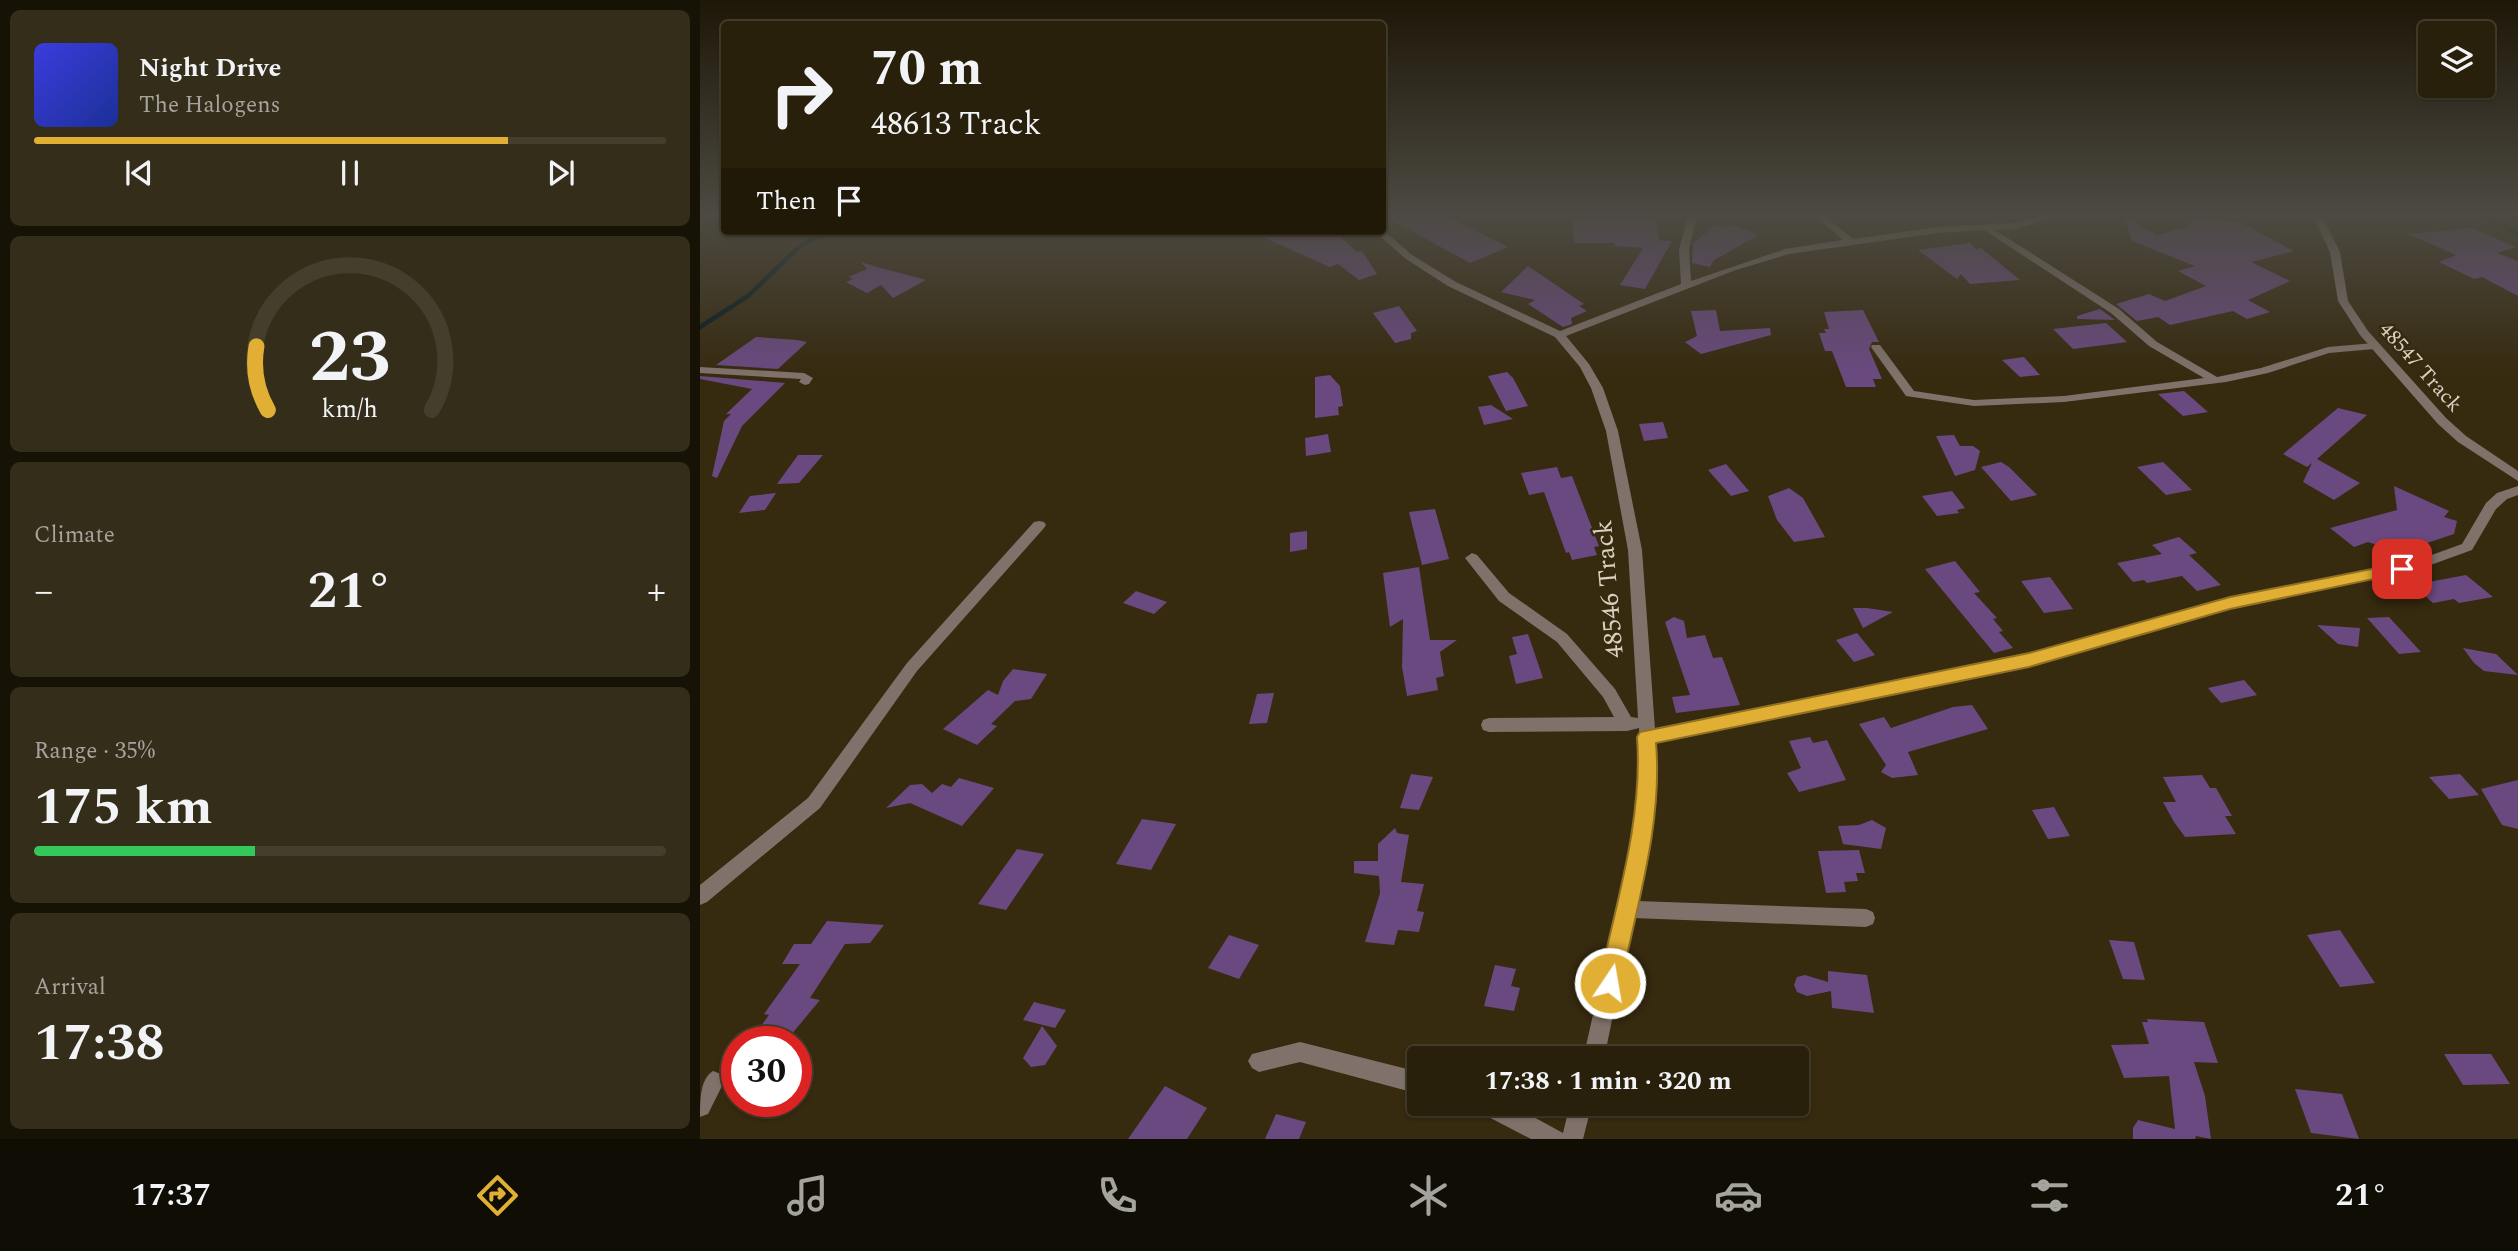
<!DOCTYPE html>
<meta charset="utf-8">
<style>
:root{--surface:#28200b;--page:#342d19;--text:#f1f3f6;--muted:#a5a39d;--line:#443e2c;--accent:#e0af34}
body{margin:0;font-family:Spectral,serif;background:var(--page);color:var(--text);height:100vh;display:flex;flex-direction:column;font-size:26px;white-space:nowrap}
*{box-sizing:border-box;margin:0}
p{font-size:23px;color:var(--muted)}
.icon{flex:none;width:38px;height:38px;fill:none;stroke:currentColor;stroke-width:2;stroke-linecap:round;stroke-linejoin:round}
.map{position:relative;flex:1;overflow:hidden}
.panel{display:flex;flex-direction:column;gap:10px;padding:10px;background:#161206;width:700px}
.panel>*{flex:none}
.guide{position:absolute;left:21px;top:21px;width:665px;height:214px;border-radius:7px;box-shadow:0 2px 5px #0004,0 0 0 2px var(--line);background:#28200b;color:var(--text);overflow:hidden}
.buttons{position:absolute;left:1718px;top:21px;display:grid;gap:14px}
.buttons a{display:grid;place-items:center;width:77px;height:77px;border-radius:7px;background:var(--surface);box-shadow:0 2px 5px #0004,0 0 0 2px var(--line);font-size:35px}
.speed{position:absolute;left:21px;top:1026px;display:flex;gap:14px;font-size:35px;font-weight:700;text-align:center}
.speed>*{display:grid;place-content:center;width:91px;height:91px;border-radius:50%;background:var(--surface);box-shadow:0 2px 5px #0004,0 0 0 2px var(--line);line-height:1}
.speed .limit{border:10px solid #d22;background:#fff;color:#111}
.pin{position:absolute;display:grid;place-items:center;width:60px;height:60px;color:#fff;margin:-30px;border-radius:14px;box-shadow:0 4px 10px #0006}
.me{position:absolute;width:77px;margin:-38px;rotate:12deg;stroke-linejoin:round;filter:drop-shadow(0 0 5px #0008)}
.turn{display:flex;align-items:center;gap:24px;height:147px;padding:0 35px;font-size:32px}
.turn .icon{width:91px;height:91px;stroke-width:2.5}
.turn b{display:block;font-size:49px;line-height:60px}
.then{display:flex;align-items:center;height:66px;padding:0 35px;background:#0003;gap:14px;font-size:26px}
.big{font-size:52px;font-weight:700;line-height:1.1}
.panel .card{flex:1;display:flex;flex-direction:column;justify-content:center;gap:10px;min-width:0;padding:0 24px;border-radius:10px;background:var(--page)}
.panel .dial{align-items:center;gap:0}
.dial svg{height:182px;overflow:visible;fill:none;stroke:var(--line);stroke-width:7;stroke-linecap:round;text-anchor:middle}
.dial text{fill:var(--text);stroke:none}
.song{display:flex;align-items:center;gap:21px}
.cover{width:84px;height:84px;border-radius:10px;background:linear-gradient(135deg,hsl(240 70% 55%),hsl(230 70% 35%))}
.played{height:7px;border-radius:4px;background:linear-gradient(90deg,var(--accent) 75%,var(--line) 75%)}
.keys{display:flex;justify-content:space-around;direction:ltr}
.heat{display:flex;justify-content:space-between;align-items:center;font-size:38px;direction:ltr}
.charge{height:10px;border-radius:5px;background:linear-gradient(90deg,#34c759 35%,var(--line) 0)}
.trip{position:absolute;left:707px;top:1046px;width:402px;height:70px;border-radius:7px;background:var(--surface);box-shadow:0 2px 5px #0004,0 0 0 2px var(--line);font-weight:700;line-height:70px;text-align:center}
.tab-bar{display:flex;height:112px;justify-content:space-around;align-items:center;background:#100d04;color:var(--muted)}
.tab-bar .icon{width:49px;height:49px}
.tab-bar .selected{color:var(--accent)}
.tab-bar b{font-size:32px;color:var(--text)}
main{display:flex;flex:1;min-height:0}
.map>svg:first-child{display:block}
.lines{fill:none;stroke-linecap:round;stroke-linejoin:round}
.stream{stroke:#00181d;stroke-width:4.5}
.building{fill:#6a4980}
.minor{fill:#80726b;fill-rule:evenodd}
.tertiary{fill:#80726b;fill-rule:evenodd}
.route{fill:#e0af34;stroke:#927222;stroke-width:2}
.labels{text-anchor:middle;stroke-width:5;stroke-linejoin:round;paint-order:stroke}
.far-street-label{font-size:21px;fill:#d8d0c1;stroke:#362a0f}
.street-label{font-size:26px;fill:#d8d0c1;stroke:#362a0f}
</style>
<main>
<section class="panel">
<div class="card">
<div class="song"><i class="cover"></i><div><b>Night Drive</b><p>The Halogens</p></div></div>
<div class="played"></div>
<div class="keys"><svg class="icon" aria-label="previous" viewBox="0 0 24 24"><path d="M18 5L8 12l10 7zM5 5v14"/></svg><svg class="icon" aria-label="pause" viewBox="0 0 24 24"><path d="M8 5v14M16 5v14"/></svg><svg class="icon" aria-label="next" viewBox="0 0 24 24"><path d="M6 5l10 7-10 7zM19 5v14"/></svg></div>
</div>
<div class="card dial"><svg viewBox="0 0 100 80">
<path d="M14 69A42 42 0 1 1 86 69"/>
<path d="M14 69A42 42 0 0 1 9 41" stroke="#e0af34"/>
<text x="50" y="56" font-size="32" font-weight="700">23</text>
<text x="50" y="72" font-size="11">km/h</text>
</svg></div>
<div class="card"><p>Climate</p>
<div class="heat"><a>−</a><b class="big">21°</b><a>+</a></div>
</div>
<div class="card"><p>Range · 35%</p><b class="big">175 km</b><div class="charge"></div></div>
<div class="card"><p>Arrival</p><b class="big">17:38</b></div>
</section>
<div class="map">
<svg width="1818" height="1139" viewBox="0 0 1818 1139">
<rect width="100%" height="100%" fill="#362a0f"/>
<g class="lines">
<g class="stream">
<path d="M1781,216L1818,234"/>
<path d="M0,327L48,296L100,246L127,231"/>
</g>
</g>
<g class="building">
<path d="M684,216H746L808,247L770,263Z"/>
<path d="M1425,217L1457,235L1487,227L1494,219L1539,222L1594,251L1551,262L1590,281L1548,300L1570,312L1547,319L1533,311L1470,325L1458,317L1437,321L1416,304L1449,294L1465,301L1506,286L1478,271L1495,266L1432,241Z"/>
<path d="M872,218L956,219L959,240L972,241L945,289L920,285L943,248L914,246L915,243H874Z"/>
<path d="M1016,225L1028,228L1033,225L1059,235L1014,260L1010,267L992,263L993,243Z"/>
<path d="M1772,228L1816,247L1797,253L1818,261V296L1782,277L1774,279L1739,262L1756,255L1708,234Z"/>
<path d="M549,231H634L657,252L662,251L677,274L659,280L638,264L630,267Z"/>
<path d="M1270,243L1276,249L1281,248L1320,280L1270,284L1261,274L1257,279L1218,250Z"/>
<path d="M161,262L174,266L226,280L193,298L181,285L167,293L146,282L153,279L148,277L167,269Z"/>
<path d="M828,266L884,304L879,306L887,311L871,318L872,324L863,327L828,304L835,300L801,292Z"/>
<path d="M699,306L717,331L711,333V339L695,343L673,313Z"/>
<path d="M1400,309L1415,320L1377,319V316Z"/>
<path d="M1016,310L1020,331L1070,328L1071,335L1001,354L985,342L997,336L991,311Z"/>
<path d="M1163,310L1179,342H1172L1169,349L1182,379H1173L1176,387H1146L1132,351H1125L1119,333H1126L1124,329H1129L1124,312Z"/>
<path d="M1406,323L1427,342L1373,349L1353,329Z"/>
<path d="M56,337L97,340L107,342L78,369L16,365Z"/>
<path d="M1324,357L1340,375L1320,377L1302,360Z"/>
<path d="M807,372L813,378L828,406L806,411L788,376Z"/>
<path d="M630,375L640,386L643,406L638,407L639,415L615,418V377Z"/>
<path d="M0,376L85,383L42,426L17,478L12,476L24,421L31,414H26L52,389L0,379Z"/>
<path d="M1484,391L1508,412L1483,416L1458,394Z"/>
<path d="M791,405L813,419L784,425L778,407Z"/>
<path d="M1638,408L1667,415L1617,459L1660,483L1634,500L1603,482L1612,463L1607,467L1583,454Z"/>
<path d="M963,422L968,438L944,441L939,424Z"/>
<path d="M628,434L631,452L606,456L605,438Z"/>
<path d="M1254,435L1260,446H1273L1280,451L1275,470L1255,476L1236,436Z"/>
<path d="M98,455H123L99,483L77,484Z"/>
<path d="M1301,462L1309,467L1337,495L1311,501L1281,467Z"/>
<path d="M1463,462L1492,490L1466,495L1437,467Z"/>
<path d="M1026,464L1049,491L1031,496L1008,470Z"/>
<path d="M857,467L861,478L872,476L899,546L894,547L897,555L872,560L869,552L866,553L844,492L829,495L821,473Z"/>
<path d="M1694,486L1749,511L1744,517L1757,521L1754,534L1712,548L1702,541L1683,547L1668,542L1654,547L1630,528L1697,510Z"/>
<path d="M1089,488L1103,498L1125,537L1094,542L1077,520L1068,496Z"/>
<path d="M1252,491L1265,508L1257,510L1259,513L1237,516L1222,496Z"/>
<path d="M76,493L65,510L39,513L50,496Z"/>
<path d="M735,509L749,559L722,565L709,512Z"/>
<path d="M607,531V549L590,552V533Z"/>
<path d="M1479,537L1497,553L1489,555L1521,585L1497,591L1482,576L1447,583L1444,580L1433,582L1417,563L1462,554L1452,545Z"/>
<path d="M1255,561L1280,592L1274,593L1297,618L1293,619L1303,631L1299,632L1313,648L1294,653L1225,569Z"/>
<path d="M719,567L730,640H757L740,652L744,676L736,678L738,690L707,696L702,667L703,619L690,627L683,573Z"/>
<path d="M1766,575L1793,597L1759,603L1754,599L1733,603L1713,585Z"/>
<path d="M1350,577L1373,609L1344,613L1321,581Z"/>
<path d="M436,591L467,602L454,614L423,603Z"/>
<path d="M1153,608H1167L1193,612L1163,628Z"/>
<path d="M974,617L984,621L987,638L1005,635L1013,658L1022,657L1040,705L976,713L972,697L990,695L965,622Z"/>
<path d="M1689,617L1721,652L1699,654L1667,618Z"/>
<path d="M1617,625L1660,628L1658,647L1638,644Z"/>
<path d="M1157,633L1175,655L1154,662L1136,640Z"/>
<path d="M828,634L843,678L816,684L809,656L817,654L812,637Z"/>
<path d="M1763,648L1796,654L1818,675L1784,671L1774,663Z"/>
<path d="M313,669L347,674L331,699L315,701L291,724L297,726L277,745L243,729L288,690L298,695L303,681Z"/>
<path d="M1544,680L1557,695L1521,703L1508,688Z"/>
<path d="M574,693L567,723L549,724L557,694Z"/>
<path d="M1272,705L1288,729L1208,752L1218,775L1192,778L1181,772L1186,765L1159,724L1184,717L1191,728L1253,707Z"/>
<path d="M1110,737L1113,743L1127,740L1146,780L1099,792L1087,773L1101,768L1089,741Z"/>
<path d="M711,774L733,777L719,810L700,808Z"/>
<path d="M1760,774L1779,795L1749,799L1729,777Z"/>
<path d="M1502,775L1510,788H1516L1532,816H1525L1536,834L1485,837L1474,822L1463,802H1476L1463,777Z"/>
<path d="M259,778L294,788L262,826L210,803L186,808L210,785L222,784L232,793L242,784L251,787Z"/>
<path d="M1818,780V829L1802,825L1781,789Z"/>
<path d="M1354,807L1370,836L1348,839L1332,810Z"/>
<path d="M442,819L476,824L451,870L416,864Z"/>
<path d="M1172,820L1186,828L1181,849L1143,844L1138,826L1159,825Z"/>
<path d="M695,828L697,833L709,835L701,882L724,884L717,911L724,912L719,932L698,930L694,945L665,942L680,893L679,876L654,873V861H678V844Z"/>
<path d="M317,849L344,854L306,910L278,904Z"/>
<path d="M1159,850L1165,873H1156L1158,881L1144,882L1146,892L1126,893L1118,851Z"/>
<path d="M127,921L184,925L170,943L145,944L110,998L120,1000L86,1041H50L69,1015L64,1014L100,964H82L94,944H111Z"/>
<path d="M1640,930L1675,983L1640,987L1607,935Z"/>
<path d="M529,935L559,945L539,979L508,968Z"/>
<path d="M1409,940L1434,942L1445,980L1423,979Z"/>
<path d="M795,965L816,969L811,986L820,988L814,1011L784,1006Z"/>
<path d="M1128,971L1167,975L1174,1013L1132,1008L1131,991L1107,996L1097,992L1094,985L1097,977L1105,975L1128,982Z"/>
<path d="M334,1002L366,1010L355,1028L323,1020Z"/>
<path d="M1447,1019L1504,1022L1518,1063L1494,1062L1505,1096L1511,1139L1496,1136L1495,1139H1433V1128L1438,1120L1475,1129L1469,1076L1424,1078L1411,1045L1449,1044L1442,1022H1448Z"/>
<path d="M342,1026L357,1046L345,1065L331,1067L323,1058Z"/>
<path d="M1744,1054H1791L1810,1084L1763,1085Z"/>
<path d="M465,1086L507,1108L487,1139H428Z"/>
<path d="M1595,1089L1642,1094L1659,1139L1611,1133Z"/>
<path d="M576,1114L606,1122L599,1139H565Z"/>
</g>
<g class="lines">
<g class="minor">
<path d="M988,216H997L989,249L991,281L1085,249L1143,240L1115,216H1125L1153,239L1238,227L1314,223L1343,216H1360L1314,229L1295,230L1419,309L1457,342L1517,377L1561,368L1628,347L1674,343L1679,346L1674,349L1629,353L1568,373L1526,382L1364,402L1274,406L1206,396L1171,347L1172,345H1180L1214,391L1274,400L1364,396L1504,378L1449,346L1411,313L1284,230L1238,233L1089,254L1033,271L866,336L889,364L903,388L918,431L942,550L955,729L1329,654L1530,598L1718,560L1762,544L1786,503L1797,493L1818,486V495L1807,499L1796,509L1772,550L1725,567L1530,608L1329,666L956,742L958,779L937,901L1166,909L1173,912L1175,918L1173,924L1166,927L933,918L904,1059H883L917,909L942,779L939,728L927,731L789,732L783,730L781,725L783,720L789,718L914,717L903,697L857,642L799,601L765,558L772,553L777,555L809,593L867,634L915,689L931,717L938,718L928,550L906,431L891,388L880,367L855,337L748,286L706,259L674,231L682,229L712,255L756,282L860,331L981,284L979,249Z"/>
<path d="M0,367L104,373L113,378L109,384L105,385L99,382L101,379L0,373Z"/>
<path d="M339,521L344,522L346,525L344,528L217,671L120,808L7,902L0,905V885L108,798L207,663L334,522Z"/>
<path d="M600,1042L719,1072V1094L600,1062L559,1072L552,1068L548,1061L552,1054Z"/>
<path d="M13,1071L21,1074L24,1082L8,1114L0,1117C0,1100 0,1079 13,1071Z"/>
<path d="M776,1104H810L863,1133L870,1104H892L883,1139H831L779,1112Z"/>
</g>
<path class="tertiary" d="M1613,216H1622L1640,252L1648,301L1668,331L1746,418L1766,436L1818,471V481L1758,442L1738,424L1660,335L1638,301L1630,252Z"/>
</g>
<linearGradient id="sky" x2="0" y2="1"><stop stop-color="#1e1708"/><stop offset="0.57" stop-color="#4c4a42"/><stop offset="1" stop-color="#4c4a42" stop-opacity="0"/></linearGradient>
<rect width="1818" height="376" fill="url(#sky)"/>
<path class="route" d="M1702,563L1707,565V572L1530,609L1329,667L956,743C963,822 937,905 921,983L918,991L910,994L902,991L899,983C916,902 943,820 937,737L940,732L1329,653L1530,597Z"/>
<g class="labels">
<g class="far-street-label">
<text transform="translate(1721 367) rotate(48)" y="7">48547 Track</text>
</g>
<g class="street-label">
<text transform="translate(908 589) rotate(-95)" y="9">48546 Track</text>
</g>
</g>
</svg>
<div class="buttons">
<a><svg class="icon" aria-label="layers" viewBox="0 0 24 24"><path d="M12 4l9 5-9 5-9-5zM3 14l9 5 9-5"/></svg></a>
</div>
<div class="speed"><div class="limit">30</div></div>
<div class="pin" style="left:1702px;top:569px;background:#d93025"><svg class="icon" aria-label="arrive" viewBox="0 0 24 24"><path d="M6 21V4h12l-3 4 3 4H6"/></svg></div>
<svg class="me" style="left:910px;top:983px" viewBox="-20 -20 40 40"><circle r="17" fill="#e0af34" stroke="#fff" stroke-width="3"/><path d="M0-11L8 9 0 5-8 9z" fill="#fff"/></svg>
<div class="trip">17:38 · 1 min · 320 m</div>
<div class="guide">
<div class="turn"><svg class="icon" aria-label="right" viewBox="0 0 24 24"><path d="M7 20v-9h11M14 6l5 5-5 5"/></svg><div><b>70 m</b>48613 Track</div></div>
<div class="then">Then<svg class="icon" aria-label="arrive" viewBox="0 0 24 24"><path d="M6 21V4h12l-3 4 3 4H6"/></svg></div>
</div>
</div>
</main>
<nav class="tab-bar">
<b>17:37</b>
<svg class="icon selected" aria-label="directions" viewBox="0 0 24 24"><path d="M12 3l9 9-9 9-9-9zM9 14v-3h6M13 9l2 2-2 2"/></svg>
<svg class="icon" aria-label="music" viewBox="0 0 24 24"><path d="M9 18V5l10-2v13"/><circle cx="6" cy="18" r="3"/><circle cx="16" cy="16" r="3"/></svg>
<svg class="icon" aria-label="phone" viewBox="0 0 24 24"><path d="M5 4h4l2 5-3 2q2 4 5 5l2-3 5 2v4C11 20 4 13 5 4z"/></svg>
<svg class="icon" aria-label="climate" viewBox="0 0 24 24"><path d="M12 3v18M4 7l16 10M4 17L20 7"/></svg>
<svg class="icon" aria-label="car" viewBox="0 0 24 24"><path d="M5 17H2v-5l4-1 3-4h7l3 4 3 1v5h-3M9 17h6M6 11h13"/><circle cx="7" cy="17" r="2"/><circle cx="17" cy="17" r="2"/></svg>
<svg class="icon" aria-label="filters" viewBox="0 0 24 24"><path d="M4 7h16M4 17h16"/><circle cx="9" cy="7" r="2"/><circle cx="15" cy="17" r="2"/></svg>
<b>21°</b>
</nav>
